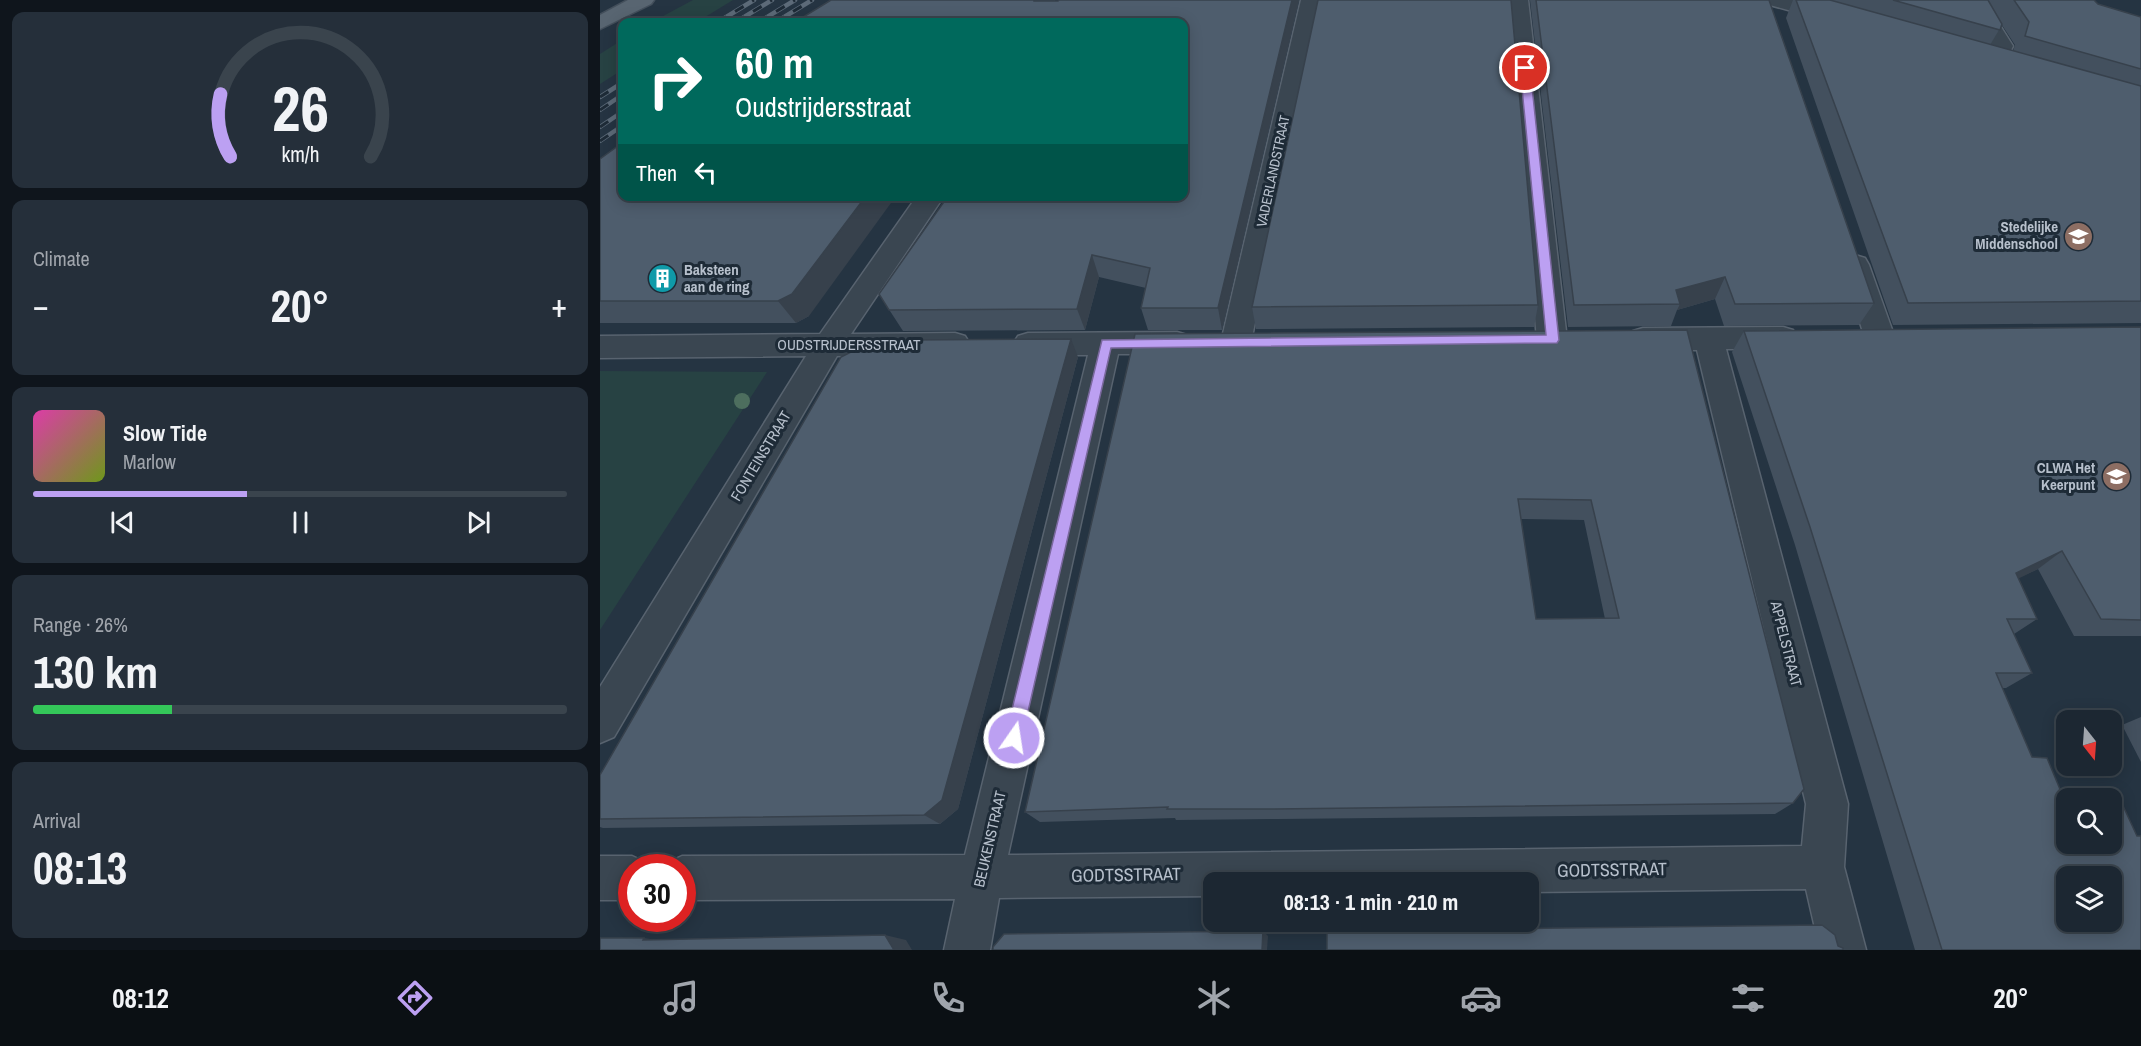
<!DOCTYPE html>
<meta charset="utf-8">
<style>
:root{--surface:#1c2732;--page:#252f3a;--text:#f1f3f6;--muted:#a0a5ac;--line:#3a444d;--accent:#bca0f2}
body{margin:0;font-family:"Archivo Narrow",sans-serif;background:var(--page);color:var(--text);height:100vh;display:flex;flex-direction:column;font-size:22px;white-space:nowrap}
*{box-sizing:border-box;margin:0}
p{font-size:20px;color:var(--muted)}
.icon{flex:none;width:33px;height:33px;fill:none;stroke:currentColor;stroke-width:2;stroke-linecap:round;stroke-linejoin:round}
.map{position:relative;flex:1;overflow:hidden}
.drawer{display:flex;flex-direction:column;gap:12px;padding:12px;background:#0f151c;width:600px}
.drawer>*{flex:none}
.top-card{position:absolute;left:18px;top:18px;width:570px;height:183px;border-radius:12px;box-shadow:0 3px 15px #0003,0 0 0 2px var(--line);background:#00695c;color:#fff;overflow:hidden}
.needle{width:39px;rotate:163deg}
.buttons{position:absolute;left:1456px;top:710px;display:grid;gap:12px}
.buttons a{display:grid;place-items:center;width:66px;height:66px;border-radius:12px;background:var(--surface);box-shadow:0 3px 15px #0003,0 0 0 2px var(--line);font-size:30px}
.speed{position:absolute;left:18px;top:854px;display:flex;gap:12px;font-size:30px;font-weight:700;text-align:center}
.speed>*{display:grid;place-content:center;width:78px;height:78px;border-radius:50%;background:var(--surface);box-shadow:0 3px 15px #0003,0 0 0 2px var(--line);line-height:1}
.speed .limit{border:9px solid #d22;background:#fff;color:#111}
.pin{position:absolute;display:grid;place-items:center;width:51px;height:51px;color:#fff;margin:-26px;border:3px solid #fff;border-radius:50%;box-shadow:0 2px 6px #0007}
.me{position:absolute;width:66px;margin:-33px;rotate:13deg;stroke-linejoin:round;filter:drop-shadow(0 0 4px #0008)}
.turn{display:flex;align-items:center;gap:21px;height:126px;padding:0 18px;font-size:27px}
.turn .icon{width:78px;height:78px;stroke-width:2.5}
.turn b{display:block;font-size:42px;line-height:51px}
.then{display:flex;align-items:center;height:57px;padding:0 18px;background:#0003;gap:12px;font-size:22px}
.big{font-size:45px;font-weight:800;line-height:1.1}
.drawer .widget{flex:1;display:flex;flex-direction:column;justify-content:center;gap:9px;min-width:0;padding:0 21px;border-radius:12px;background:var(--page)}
.drawer .dial{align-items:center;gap:0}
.dial svg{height:156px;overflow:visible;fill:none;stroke:var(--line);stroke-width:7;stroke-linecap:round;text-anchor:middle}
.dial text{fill:var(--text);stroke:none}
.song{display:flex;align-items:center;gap:18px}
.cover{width:72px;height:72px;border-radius:9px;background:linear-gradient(135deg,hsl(320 70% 55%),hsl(80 70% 35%))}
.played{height:6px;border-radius:3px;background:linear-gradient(90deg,var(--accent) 40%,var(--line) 40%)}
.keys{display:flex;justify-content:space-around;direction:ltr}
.heat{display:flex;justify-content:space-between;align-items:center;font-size:33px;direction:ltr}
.charge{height:9px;border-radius:4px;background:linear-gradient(90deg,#34c759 26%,var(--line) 0)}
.trip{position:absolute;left:603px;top:872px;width:336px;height:60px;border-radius:12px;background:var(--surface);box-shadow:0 3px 15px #0003,0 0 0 2px var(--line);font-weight:800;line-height:60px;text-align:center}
.dock{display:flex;height:96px;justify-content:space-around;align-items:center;background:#0b1014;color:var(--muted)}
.dock .icon{width:42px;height:42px}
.dock .on{color:var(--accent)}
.dock b{font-size:27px;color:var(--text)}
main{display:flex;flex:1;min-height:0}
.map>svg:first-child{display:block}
.green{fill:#274243}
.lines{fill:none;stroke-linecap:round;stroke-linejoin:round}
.minor-casing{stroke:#58636f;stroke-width:3}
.primary-casing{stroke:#434f5b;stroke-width:3}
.minor{fill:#3a4651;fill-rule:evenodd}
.primary{fill:#586571;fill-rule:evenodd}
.rail-casing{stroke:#5c6a78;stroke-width:4.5}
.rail{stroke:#1e2b37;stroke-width:3;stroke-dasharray:10;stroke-linecap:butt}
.tree{fill:#4d6e5e}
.wall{fill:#43505e;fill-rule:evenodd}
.shaded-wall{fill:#37414c}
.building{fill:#4e5d6d;stroke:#37414c;stroke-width:1.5;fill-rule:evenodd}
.route{fill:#bca0f2;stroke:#7a689d;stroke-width:1.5}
.labels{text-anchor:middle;stroke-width:6;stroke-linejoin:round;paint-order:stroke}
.far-street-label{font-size:14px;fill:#b7c0cc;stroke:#1e2b37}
.poi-label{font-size:15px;font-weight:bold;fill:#b7c0cc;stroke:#1e2b37;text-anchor:end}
.street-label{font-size:15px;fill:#b7c0cc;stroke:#1e2b37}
.near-street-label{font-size:18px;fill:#b7c0cc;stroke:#1e2b37}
</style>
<main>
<section class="drawer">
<div class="widget dial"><svg viewBox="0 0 100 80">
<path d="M14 69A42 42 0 1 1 86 69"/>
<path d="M14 69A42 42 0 0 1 9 37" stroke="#bca0f2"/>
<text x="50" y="56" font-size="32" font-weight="700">26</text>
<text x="50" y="72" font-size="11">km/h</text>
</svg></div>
<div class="widget"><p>Climate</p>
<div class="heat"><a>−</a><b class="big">20°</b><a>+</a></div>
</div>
<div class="widget">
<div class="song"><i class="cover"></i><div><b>Slow Tide</b><p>Marlow</p></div></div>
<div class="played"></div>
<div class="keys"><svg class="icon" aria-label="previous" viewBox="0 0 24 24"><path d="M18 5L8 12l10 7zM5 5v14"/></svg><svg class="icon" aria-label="pause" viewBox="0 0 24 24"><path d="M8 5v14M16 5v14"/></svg><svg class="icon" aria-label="next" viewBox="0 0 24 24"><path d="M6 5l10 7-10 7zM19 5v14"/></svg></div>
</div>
<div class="widget"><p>Range · 26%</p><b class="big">130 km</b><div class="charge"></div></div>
<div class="widget"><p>Arrival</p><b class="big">08:13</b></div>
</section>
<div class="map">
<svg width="1541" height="950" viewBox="0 0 1541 950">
<rect width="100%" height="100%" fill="#253442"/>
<g class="green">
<path d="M93,0H133L97,22H52Z"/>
<path d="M22,40V70L0,84V54Z"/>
<path d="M0,371L167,372L0,630Z"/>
</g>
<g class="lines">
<defs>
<g id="minor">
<path d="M701,0H721L651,342L646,350L636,353L626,350L621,342Z"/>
<path d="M908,0H928L967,340L962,348L952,351L942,348L937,340Z"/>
<path d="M1163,0H1196L1242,13L1246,17L1242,21L1235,23L1166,4Z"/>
<path d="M1364,0H1384L1413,46L1403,67L1395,69L1387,67L1384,62L1391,46Z"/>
<path d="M317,196H344L251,334L355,333L365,336L370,344L365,352L355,355L237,356L14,737L0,743V687L206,356L0,358V336L220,334Z"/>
<path d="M1255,255L1265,258L1269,265L1295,338L1290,346L1280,349L1270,346L1265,338L1241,265L1245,258Z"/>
<path d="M1183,327L1193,330L1198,338L1193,346L1183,349H1126L1248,804L1244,867L1266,950H1220L1206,889L928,892V882H614V896L399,898L390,950H344L355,899L82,900V867H65L67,863L82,856L365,855L488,355H428L418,352L413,344L418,336L428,333L577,332L587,335L592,343L587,351L577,354H518L408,855L1202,846L1206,804L1097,350H1043L1033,347L1028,339L1033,331L1043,328Z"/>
<path d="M0,856H32L47,863L49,867H32V900H0Z"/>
</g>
<path id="primary" d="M28,0H54L51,4L0,29V15Z"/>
</defs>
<use href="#minor" class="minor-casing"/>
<use href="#primary" class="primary-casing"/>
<use href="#minor" class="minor"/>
<use href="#primary" class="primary"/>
<defs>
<g id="rail">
<path d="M118,22L154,0"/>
<path d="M136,22L172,0"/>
<path d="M159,22L195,0"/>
<path d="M176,22L212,0"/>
<path d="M0,97L22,83"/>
<path d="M0,110L22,95"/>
<path d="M0,127L22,112"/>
<path d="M0,141L22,126"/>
</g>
</defs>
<use href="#rail" class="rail-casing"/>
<use href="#rail" class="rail"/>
</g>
<circle class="tree" cx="142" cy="401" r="8"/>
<g class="wall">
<path d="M231,0H455V1L699,0L622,330H548L541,308L546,288L499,277L485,330L303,331L279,294L584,196Z"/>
<path d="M930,0H1170L1169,2L1274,303L1259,325L1124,326L1115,299L1077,310L1071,326L968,327Z"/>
<path d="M1193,0H1494L1498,4L1541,17V323L1293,325L1186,18ZM1402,25L1415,45L1413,51L1390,45Z"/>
<path d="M0,159L209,316L196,323H0Z"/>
<path d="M938,305L934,327L656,329L652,307Z"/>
<path d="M1541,327V636H1474L1438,569L1418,578L1437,619L1414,634L1432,673L1406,688H1402L1432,757L1462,794L1541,950H1315L1195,545L1132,352L1144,331Z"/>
<path d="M1087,330L1193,803L1175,814L679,819L576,820L575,818L440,822L425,812ZM921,519L984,520L1005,619H936Z"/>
<path d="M478,357L358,809L340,824L3,828L0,827V775Z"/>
<path d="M1541,717V762L1522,725Z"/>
</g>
<g class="shaded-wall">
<path d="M434,0H455L441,21Z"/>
<path d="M692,0H699L622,330L618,308Z"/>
<path d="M266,196H296L209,316L196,323L178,301Z"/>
<path d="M492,255L499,277L485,330L477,309Z"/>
<path d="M1125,277L1115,299L1077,310L1080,304L1076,290Z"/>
<path d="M471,339L478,357L358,809L340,824L324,815Z"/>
<path d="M1462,551L1438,569L1393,591L1416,573Z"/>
<path d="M663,931L668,936L667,950H662Z"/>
<path d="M285,935L306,940L312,950H294Z"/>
<path d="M44,938L76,943L43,940Z"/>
</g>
<g class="building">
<path d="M231,0H434V1H458L459,0H692L618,308H541L550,268L492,255L477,309L289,310L279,294L348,196H584V22H195Z"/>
<path d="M718,0H911L938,305L652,307Z"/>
<path d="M936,0H1169L1274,303L1135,304L1125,277L1076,290L1080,304L974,305Z"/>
<path d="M1196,0H1230L1541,86V301L1308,303Z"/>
<path d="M1293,0H1388L1402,24L1400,30Z"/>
<path d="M1414,0H1494L1498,4L1541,17V69L1425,36L1429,22Z"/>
<path d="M22,143V196H266L192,294L178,301H0V159Z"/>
<path d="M1541,327V620L1501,619L1462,551L1416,573L1437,619H1407L1432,673H1396L1432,757L1447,758L1462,794L1518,795L1537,836H1541V950H1342L1210,527L1144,331ZM1467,798H1512V843H1467ZM1467,876H1512V921H1467Z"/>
<path d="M1087,330L1204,789L1193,803L675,809H567L568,807L425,812L535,334ZM918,499L991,500L1019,618L936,619Z"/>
<path d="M471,339L342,800L324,815L0,819V775L241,357L255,350L314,349L308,340Z"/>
<path d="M1222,925L1235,935L1238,946L1243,948V950H727V931Z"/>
<path d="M663,931L662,950H393V947L404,934Z"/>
<path d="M285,935L294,950H0V938H44L43,940Z"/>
</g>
<path class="route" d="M925,65L930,68L959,340L957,343L511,348L422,738L420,744L414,747L408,744L405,738L502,340L946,335L920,68Z"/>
<defs>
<symbol id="school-disc" viewBox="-11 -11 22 22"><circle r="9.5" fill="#8d6e63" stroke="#1e2b37"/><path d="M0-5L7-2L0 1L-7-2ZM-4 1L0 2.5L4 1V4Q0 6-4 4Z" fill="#fff"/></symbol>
<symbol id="building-disc" viewBox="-11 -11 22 22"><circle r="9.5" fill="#0f9aa8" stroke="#1e2b37"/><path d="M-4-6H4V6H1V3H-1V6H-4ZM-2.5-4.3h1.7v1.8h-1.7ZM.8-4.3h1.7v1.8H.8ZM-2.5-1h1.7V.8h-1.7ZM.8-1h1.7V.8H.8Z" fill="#fff"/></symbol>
</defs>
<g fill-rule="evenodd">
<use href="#school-disc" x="1462" y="220" width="33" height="33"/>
<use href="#building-disc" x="46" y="262" width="33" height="33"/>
<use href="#school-disc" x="1500" y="460" width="33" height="33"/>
</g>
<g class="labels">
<g class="far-street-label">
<text transform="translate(673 171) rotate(-78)" y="5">VADERLANDSTRAAT</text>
</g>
<g class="poi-label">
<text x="1458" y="232">Stedelijke<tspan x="1458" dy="17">Middenschool</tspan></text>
<text x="84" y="275" text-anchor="start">Baksteen<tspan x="84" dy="17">aan de ring</tspan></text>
<text x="1495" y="473">CLWA Het<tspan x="1495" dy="17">Keerpunt</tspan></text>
</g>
<g class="street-label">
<text x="249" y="350">OUDSTRIJDERSSTRAAT</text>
<text transform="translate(161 456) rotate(-59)" y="5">FONTEINSTRAAT</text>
<text transform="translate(1186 644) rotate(76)" y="5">APPELSTRAAT</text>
<text transform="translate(390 839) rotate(-77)" y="5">BEUKENSTRAAT</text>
</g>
<g class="near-street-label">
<text transform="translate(1012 870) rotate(-1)" y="6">GODTSSTRAAT</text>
<text transform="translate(526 875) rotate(-1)" y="6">GODTSSTRAAT</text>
</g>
</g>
</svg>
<div class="buttons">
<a><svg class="needle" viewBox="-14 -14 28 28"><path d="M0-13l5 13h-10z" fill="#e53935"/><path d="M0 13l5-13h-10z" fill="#a0a5ac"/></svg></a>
<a><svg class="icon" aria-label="search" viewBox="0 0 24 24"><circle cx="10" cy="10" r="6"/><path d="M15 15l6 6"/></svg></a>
<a><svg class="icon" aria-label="layers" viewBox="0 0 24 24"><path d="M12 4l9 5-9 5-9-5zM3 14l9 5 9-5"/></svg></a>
</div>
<div class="speed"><div class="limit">30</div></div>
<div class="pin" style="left:925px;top:68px;background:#d93025"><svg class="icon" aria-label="arrive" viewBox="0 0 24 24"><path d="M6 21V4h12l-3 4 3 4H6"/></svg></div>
<svg class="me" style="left:414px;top:738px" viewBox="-20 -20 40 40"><circle r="17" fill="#bca0f2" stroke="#fff" stroke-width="3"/><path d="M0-11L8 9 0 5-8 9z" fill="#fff"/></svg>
<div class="trip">08:13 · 1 min · 210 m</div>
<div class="top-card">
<div class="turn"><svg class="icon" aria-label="right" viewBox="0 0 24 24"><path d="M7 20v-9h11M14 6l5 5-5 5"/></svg><div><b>60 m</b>Oudstrijdersstraat</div></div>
<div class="then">Then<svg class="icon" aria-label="left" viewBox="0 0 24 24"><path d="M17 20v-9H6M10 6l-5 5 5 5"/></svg></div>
</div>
</div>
</main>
<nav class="dock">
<b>08:12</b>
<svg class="icon on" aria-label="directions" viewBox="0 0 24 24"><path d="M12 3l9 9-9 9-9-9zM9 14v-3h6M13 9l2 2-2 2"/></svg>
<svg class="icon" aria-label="music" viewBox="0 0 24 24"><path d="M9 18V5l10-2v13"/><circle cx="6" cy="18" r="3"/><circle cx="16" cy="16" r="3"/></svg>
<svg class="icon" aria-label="phone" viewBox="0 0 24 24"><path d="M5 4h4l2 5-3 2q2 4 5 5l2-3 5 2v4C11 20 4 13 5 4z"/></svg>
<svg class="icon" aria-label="climate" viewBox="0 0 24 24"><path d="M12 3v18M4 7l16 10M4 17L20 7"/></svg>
<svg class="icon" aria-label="car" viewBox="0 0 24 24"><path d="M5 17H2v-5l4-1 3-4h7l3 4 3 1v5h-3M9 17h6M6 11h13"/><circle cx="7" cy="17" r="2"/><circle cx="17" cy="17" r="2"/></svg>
<svg class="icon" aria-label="filters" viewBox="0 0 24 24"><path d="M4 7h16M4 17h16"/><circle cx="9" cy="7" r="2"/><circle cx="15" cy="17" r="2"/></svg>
<b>20°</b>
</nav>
